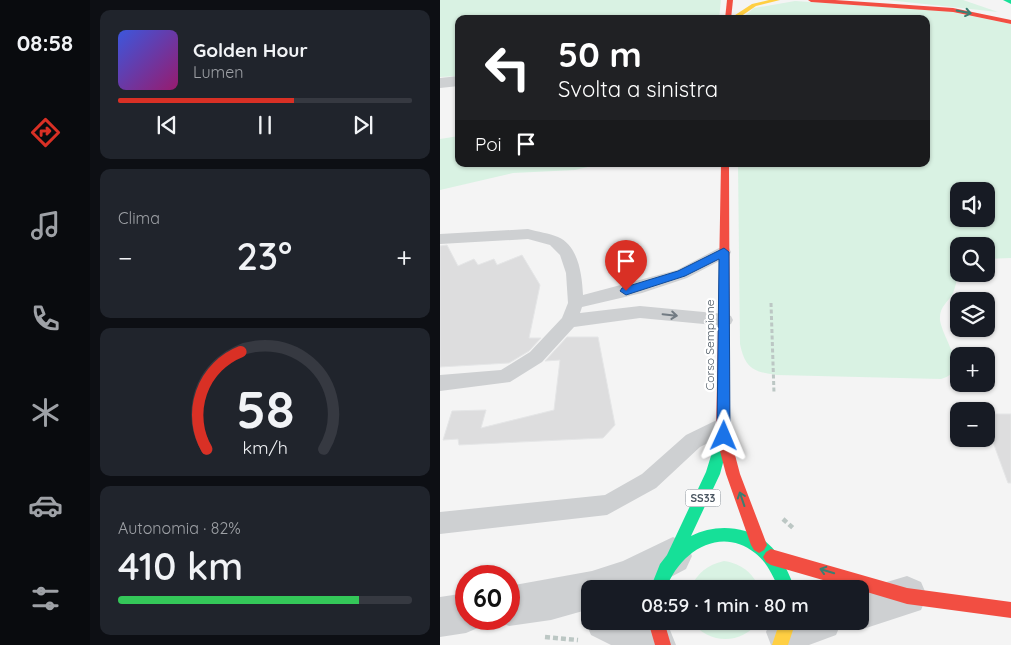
<!DOCTYPE html>
<html lang="it">
<meta charset="utf-8">
<style>
:root{--surface:#171b24;--page:#20242c;--text:#f1f3f6;--muted:#9ea1a6;--line:#363941;--accent:#d93025}
body{margin:0;font-family:Quicksand,sans-serif;background:var(--page);color:var(--text);height:100vh;display:flex;flex-direction:column;font-size:19px;white-space:nowrap}
*{box-sizing:border-box;margin:0}
p{font-size:16px;color:var(--muted)}
.icon{flex:none;width:28px;height:28px;fill:none;stroke:currentColor;stroke-width:2;stroke-linecap:round;stroke-linejoin:round}
.map{position:relative;flex:1;overflow:hidden}
.side{display:flex;flex-direction:column;gap:10px;padding:10px;background:#0d0f14;width:350px}
.side>*{flex:none}
.top-card{position:absolute;left:15px;top:15px;width:475px;height:152px;border-radius:10px;box-shadow:0 1px 4px #0004;background:#202124;color:#fff;overflow:hidden}
.controls{position:absolute;left:510px;top:182px;display:grid;gap:10px}
.controls a{display:grid;place-items:center;width:45px;height:45px;border-radius:10px;background:var(--surface);box-shadow:0 1px 4px #0004;font-size:25px}
.speed{position:absolute;left:15px;top:565px;display:flex;gap:10px;font-size:25px;font-weight:700;text-align:center}
.speed>*{display:grid;place-content:center;width:65px;height:65px;border-radius:50%;background:var(--surface);box-shadow:0 1px 4px #0004;line-height:1}
.speed .limit{border:8px solid #d22;background:#fff;color:#111}
.pin{position:absolute;display:grid;place-items:center;width:42px;height:42px;color:#fff;margin:-51px -21px;border-radius:50% 50% 50% 0;rotate:-45deg;box-shadow:0 0 5px #0007}
.pin .icon{rotate:45deg}
.me{position:absolute;width:55px;margin:-28px;rotate:1deg;stroke-linejoin:round;filter:drop-shadow(0 0 4px #0008)}
.turn{display:flex;align-items:center;gap:18px;height:105px;padding:0 20px;font-size:22px}
.turn .icon{width:65px;height:65px;stroke-width:2.5}
.turn b{display:block;font-size:35px;line-height:42px}
.then{display:flex;align-items:center;height:48px;padding:0 20px;background:#0003;gap:10px;font-size:19px}
.big{font-size:38px;font-weight:600;line-height:1.1}
.side .card{flex:1;display:flex;flex-direction:column;justify-content:center;gap:8px;min-width:0;padding:0 18px;border-radius:10px;background:var(--page)}
.side .dial{align-items:center;gap:0}
.dial svg{height:130px;overflow:visible;fill:none;stroke:var(--line);stroke-width:7;stroke-linecap:round;text-anchor:middle}
.dial text{fill:var(--text);stroke:none}
.song{display:flex;align-items:center;gap:15px}
.cover{width:60px;height:60px;border-radius:8px;background:linear-gradient(135deg,hsl(230 70% 55%),hsl(320 70% 35%))}
.played{height:5px;border-radius:2px;background:linear-gradient(90deg,var(--accent) 60%,var(--line) 60%)}
.keys{display:flex;justify-content:space-around;direction:ltr}
.heat{display:flex;justify-content:space-between;align-items:center;font-size:28px;direction:ltr}
.charge{height:8px;border-radius:4px;background:linear-gradient(90deg,#34c759 82%,var(--line) 0)}
.trip{position:absolute;left:141px;top:580px;width:288px;height:50px;border-radius:10px;background:var(--surface);box-shadow:0 1px 4px #0004;font-weight:600;line-height:50px;text-align:center}
main{display:flex;flex:1;min-height:0}
.menu{display:flex;flex-direction:column;width:90px;justify-content:space-around;align-items:center;background:#090b0e;color:var(--muted)}
.menu .icon{width:35px;height:35px}
.menu .selected{color:var(--accent)}
.menu b{font-size:22px;color:var(--text)}
.map>svg:first-child{display:block}
.green{fill:#d9f2e3;fill-rule:evenodd}
.building{fill:#ddddde;stroke:#e5e6e7}
.lines{fill:none;stroke-linecap:round;stroke-linejoin:round}
.path-far1{stroke:#bcc7c4;stroke-width:3;stroke-dasharray:4 2.5;stroke-linecap:butt}
.path{stroke:#bcc7c4;stroke-width:4.5;stroke-dasharray:5 3;stroke-linecap:butt}
.lane{fill:#ced0d2;fill-rule:evenodd}
.street{fill:#ced0d2;fill-rule:evenodd}
.fast{fill:#16e098;fill-rule:evenodd}
.slow{fill:#ffcf43;fill-rule:evenodd}
.jam{fill:#f24e42;fill-rule:evenodd}
.oneway{stroke:#3a7f72}
.oneway2{stroke:#727b83}
.route{fill:#1a73e8;stroke:#114b97}
.labels{text-anchor:middle;stroke-width:4.5;stroke-linejoin:round;paint-order:stroke}
.shield{fill:#fff;stroke:#808990;stroke-width:1}
.shield-label{font-size:11px;font-weight:bold;fill:#4a5661}
.street-label{font-size:12px;fill:#4a5661;stroke:#fff}
</style>
<main>
<nav class="menu">
<b>08:58</b>
<svg class="icon selected" aria-label="directions" viewBox="0 0 24 24"><path d="M12 3l9 9-9 9-9-9zM9 14v-3h6M13 9l2 2-2 2"/></svg>
<svg class="icon" aria-label="music" viewBox="0 0 24 24"><path d="M9 18V5l10-2v13"/><circle cx="6" cy="18" r="3"/><circle cx="16" cy="16" r="3"/></svg>
<svg class="icon" aria-label="phone" viewBox="0 0 24 24"><path d="M5 4h4l2 5-3 2q2 4 5 5l2-3 5 2v4C11 20 4 13 5 4z"/></svg>
<svg class="icon" aria-label="climate" viewBox="0 0 24 24"><path d="M12 3v18M4 7l16 10M4 17L20 7"/></svg>
<svg class="icon" aria-label="car" viewBox="0 0 24 24"><path d="M5 17H2v-5l4-1 3-4h7l3 4 3 1v5h-3M9 17h6M6 11h13"/><circle cx="7" cy="17" r="2"/><circle cx="17" cy="17" r="2"/></svg>
<svg class="icon" aria-label="filters" viewBox="0 0 24 24"><path d="M4 7h16M4 17h16"/><circle cx="9" cy="7" r="2"/><circle cx="15" cy="17" r="2"/></svg>
</nav>
<section class="side">
<div class="card">
<div class="song"><i class="cover"></i><div><b>Golden Hour</b><p>Lumen</p></div></div>
<div class="played"></div>
<div class="keys"><svg class="icon" aria-label="previous" viewBox="0 0 24 24"><path d="M18 5L8 12l10 7zM5 5v14"/></svg><svg class="icon" aria-label="pause" viewBox="0 0 24 24"><path d="M8 5v14M16 5v14"/></svg><svg class="icon" aria-label="next" viewBox="0 0 24 24"><path d="M6 5l10 7-10 7zM19 5v14"/></svg></div>
</div>
<div class="card"><p>Clima</p>
<div class="heat"><a>−</a><b class="big">23°</b><a>+</a></div>
</div>
<div class="card dial"><svg viewBox="0 0 100 80">
<path d="M14 69A42 42 0 1 1 86 69"/>
<path d="M14 69A42 42 0 0 1 35 9" stroke="#d93025"/>
<text x="50" y="56" font-size="32" font-weight="700">58</text>
<text x="50" y="72" font-size="11">km/h</text>
</svg></div>
<div class="card"><p>Autonomia · 82%</p><b class="big">410 km</b><div class="charge"></div></div>
</section>
<div class="map">
<svg width="571" height="645" viewBox="0 0 571 645">
<rect width="100%" height="100%" fill="#f4f4f4"/>
<g class="green">
<path d="M0,0H281L279,19H19V76L0,77Z"/>
<path d="M447,0H523L558,12Z"/>
<path d="M355,1L507,11L571,24V258L546,259V246H519C519,261 519,279 513,293C508,303 499,306 500,320C503,341 531,371 501,379L337,375C313,372 305,368 300,344L298,164H486V19H301L314,8ZM519,191H546V219H519Z"/>
<path d="M19,136V164H160L135,170L73,173L0,190V139Z"/>
<path d="M284,561C302,564 312,572 320,589H250C257,573 267,565 284,561Z"/>
<path d="M251,621H319C302,645 269,645 251,621Z"/>
</g>
<g class="building">
<path d="M7,245L18,266L34,259L38,265L54,259L57,265L82,255L100,285L89,338H101L89,351L69,363L0,367V246Z"/>
<path d="M127,337H158L175,425L163,438L19,445L18,439L3,440L12,411L46,410L41,428L114,410L120,360L105,361Z"/>
<path d="M546,414H571V483H568L546,423Z"/>
</g>
<g class="lines">
<path class="path-far1" d="M331,303L334,393"/>
<g class="path">
<path d="M343,519L353,528"/>
<path d="M105,637L138,640"/>
</g>
<g class="lane">
<path d="M88,229C98,232 109,233 118,237C139,246 142,276 143,295L237,270L279,248H289L291,252L289,256L247,278L202,293L142,307L140,313L200,306L285,314L291,316L293,320L291,324L285,326L200,318L134,327L102,362L70,382L0,391V375L61,370L90,352L122,318L128,303L126,273L120,255L110,245L88,239L0,244V234Z"/>
<path d="M283,417L290,420L292,426L290,432L260,447L216,488L167,515L0,534V512L165,495L202,474L246,435Z"/>
</g>
<g class="street">
<path d="M19,76V86L0,88V78Z"/>
<path d="M233,537L246,543L252,556L246,569L208,589H150V621H210L230,630L236,645H171L151,635L145,621L150,609L111,620L69,626L55,620L69,619V586L152,571L183,561Z"/>
<path d="M467,576L481,582L487,596L481,610L420,630L406,624L405,621H420V590Z"/>
<path d="M26,593V619H43L40,627L26,633L0,637V597Z"/>
<path d="M330,621H402L396,635L369,645H331L326,632Z"/>
</g>
<g class="fast">
<path d="M563,0H571V4Z"/>
<path d="M283,431L288,433L290,437L280,474L251,536C278,522 315,526 335,551C344,562 350,576 355,589H339C333,576 327,562 315,553C280,525 239,552 226,589H210L220,564L227,555L266,472L278,433Z"/>
</g>
<g class="slow">
<path d="M329,0H340L316,6L297,19H289L312,4Z"/>
<path d="M340,621H356L348,645H332Z"/>
</g>
<g class="jam">
<path d="M287,0H293L291,19H285Z"/>
<path d="M368,0H395L513,8L571,20V24L513,12L371,2Z"/>
<path d="M281,164H289L290,436L300,474L327,545L324,550L319,553L314,550L311,545L286,474L276,436Z"/>
<path d="M331,549L467,588L571,602V618L467,604L420,590V589H414L331,565L326,562L323,557L326,552Z"/>
<path d="M208,621H224L231,645H215Z"/>
</g>
</g>
<defs><path id="oneway-shaft" d="M-6 0H5M1.5-3L5.5 0L1.5 3" fill="none" stroke-width="1.6" stroke-linecap="round" stroke-linejoin="round" transform="scale(1.25)"/></defs>
<g class="oneway">
<use href="#oneway-shaft" transform="translate(524 12) rotate(12)"/>
<use href="#oneway-shaft" transform="translate(302 499) rotate(-109)"/>
<use href="#oneway-shaft" transform="translate(387 571) rotate(-163)"/>
</g>
<use class="oneway2" href="#oneway-shaft" transform="translate(230 315) rotate(6)"/>
<path class="route" d="M284,248L289,252L290,436L288,440L284,442L279,440L277,436L279,259L245,276L186,295L180,291L182,288L238,271Z"/>
<g class="labels">
<rect class="shield" x="245.5" y="489.5" width="35" height="17" rx="4"/>
<g class="shield-label">
<text x="263" y="502">SS33</text>
</g>
<g class="street-label">
<text transform="translate(270 345) rotate(-90)" y="4">Corso Sempione</text>
</g>
</g>
</svg>
<div class="controls">
<a><svg class="icon" aria-label="sound" viewBox="0 0 24 24"><path d="M4 9h4l5-4v14l-5-4H4zM17 9q2 3 0 6"/></svg></a>
<a><svg class="icon" aria-label="search" viewBox="0 0 24 24"><circle cx="10" cy="10" r="6"/><path d="M15 15l6 6"/></svg></a>
<a><svg class="icon" aria-label="layers" viewBox="0 0 24 24"><path d="M12 4l9 5-9 5-9-5zM3 14l9 5 9-5"/></svg></a>
<a>+</a>
<a>−</a>
</div>
<div class="speed"><div class="limit">60</div></div>
<div class="pin" style="left:186px;top:291px;background:#d93025"><svg class="icon" aria-label="arrive" viewBox="0 0 24 24"><path d="M6 21V4h12l-3 4 3 4H6"/></svg></div>
<svg class="me" style="left:284px;top:436px" viewBox="-20 -20 40 40"><path d="M0-17L14 15 0 8-14 15z" fill="#1a73e8" stroke="#fff" stroke-width="4"/></svg>
<div class="trip">08:59 · 1 min · 80 m</div>
<div class="top-card">
<div class="turn"><svg class="icon" aria-label="left" viewBox="0 0 24 24"><path d="M17 20v-9H6M10 6l-5 5 5 5"/></svg><div><b>50 m</b>Svolta a sinistra</div></div>
<div class="then">Poi<svg class="icon" aria-label="arrive" viewBox="0 0 24 24"><path d="M6 21V4h12l-3 4 3 4H6"/></svg></div>
</div>
</div>
</main>
